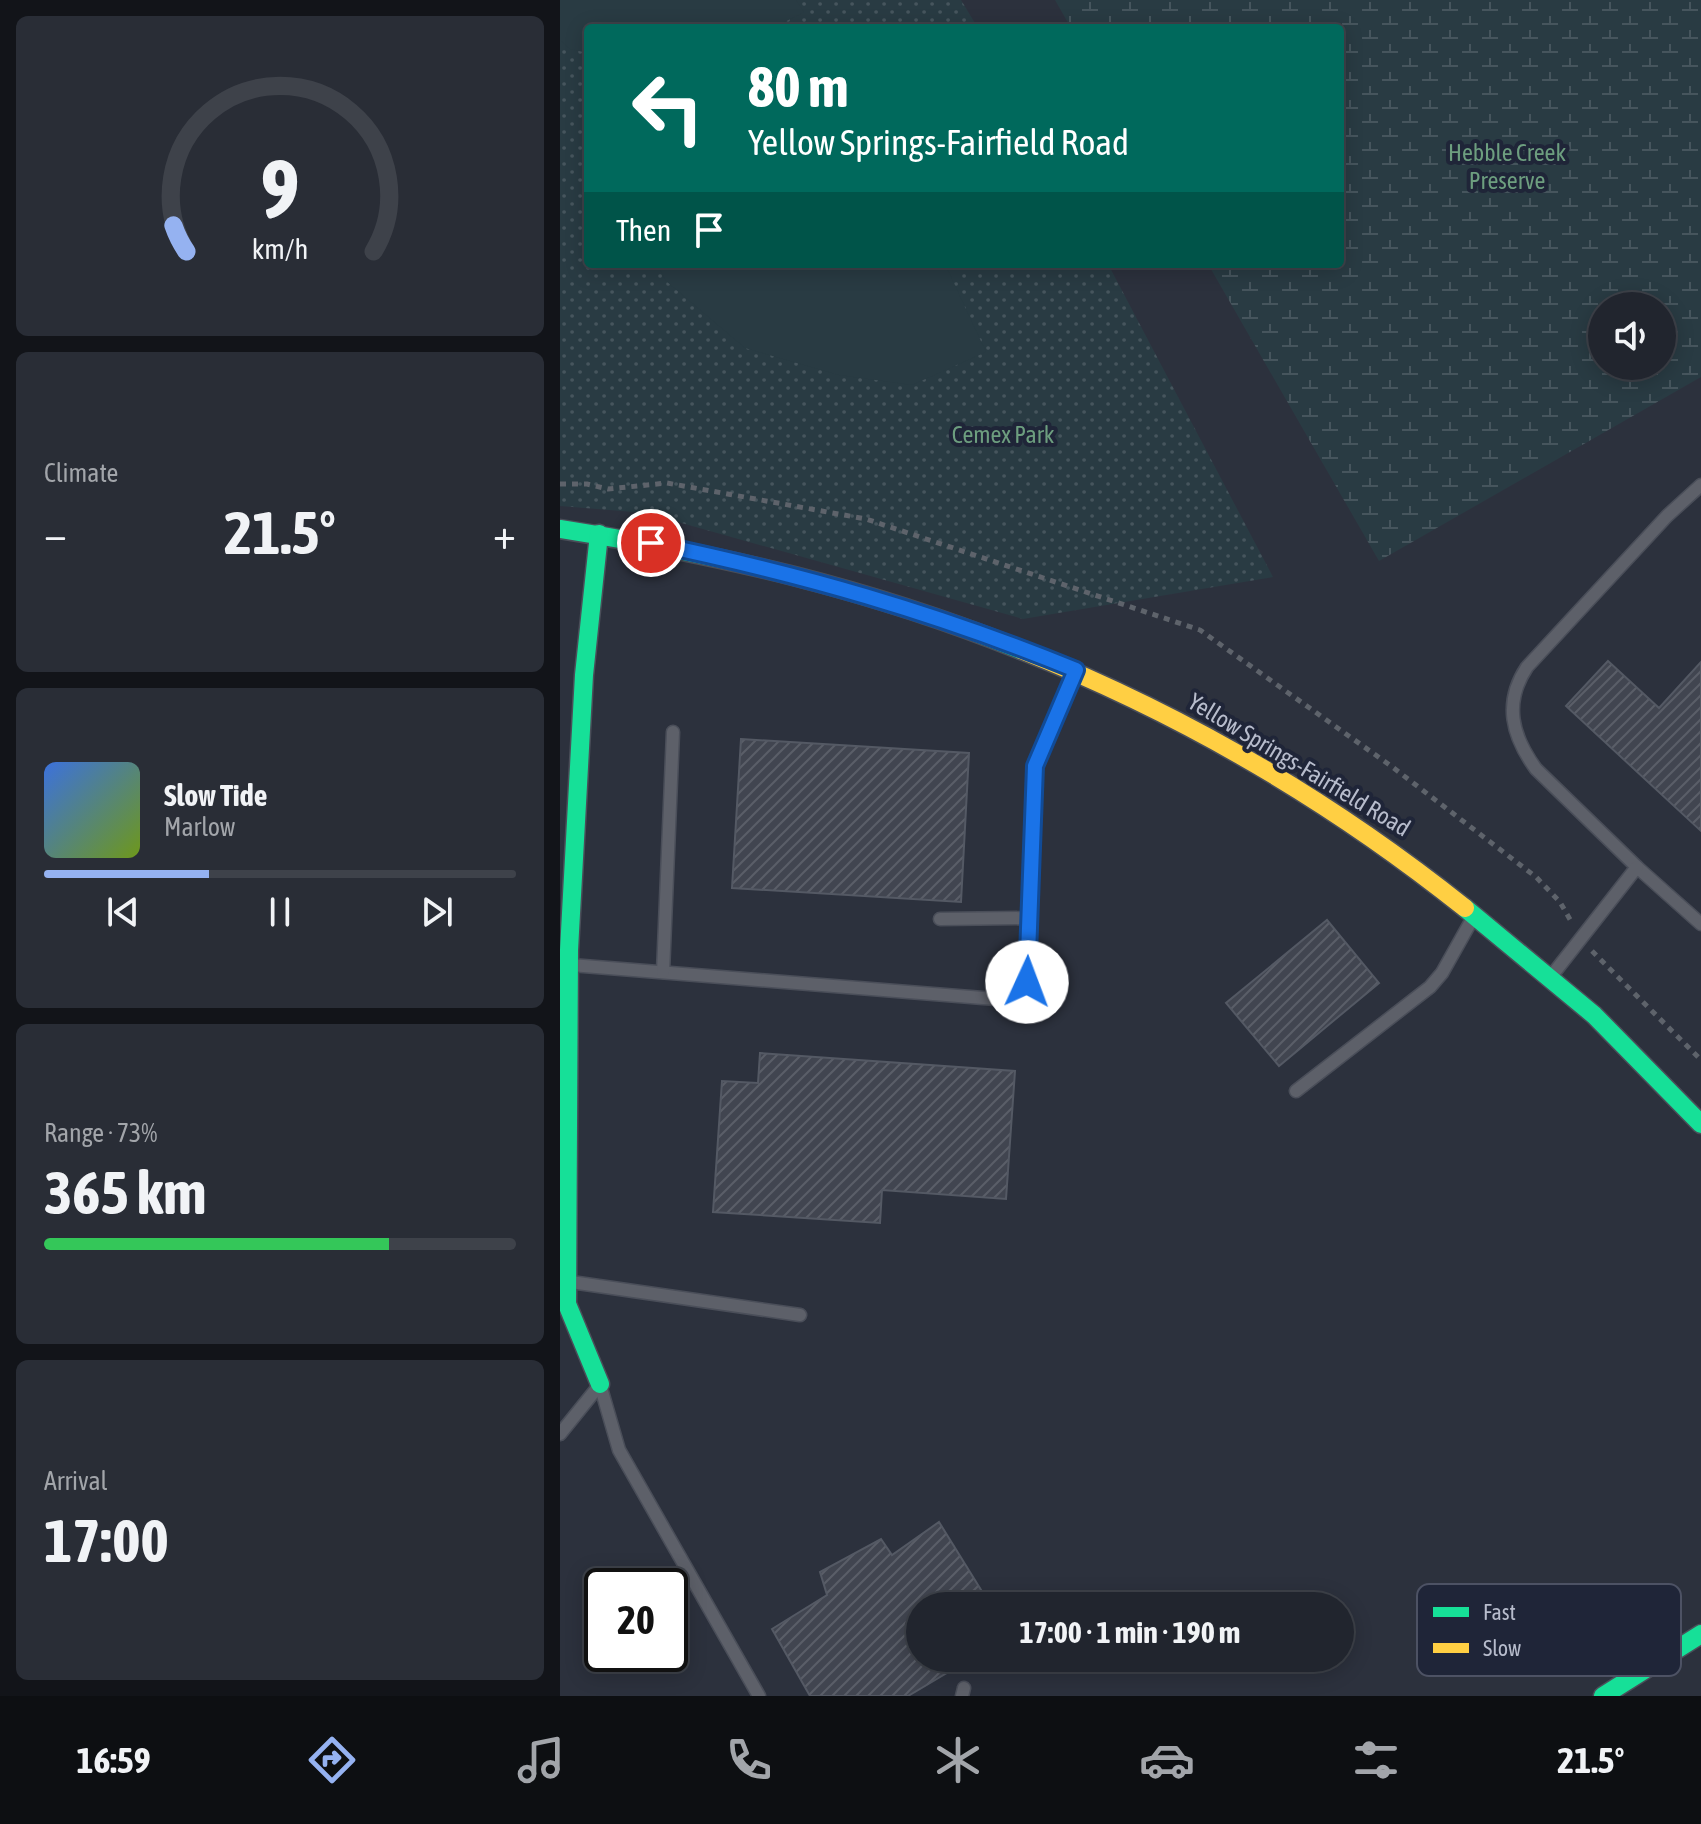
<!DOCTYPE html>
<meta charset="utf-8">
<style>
:root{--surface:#21252e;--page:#292d36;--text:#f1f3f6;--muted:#a2a5aa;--line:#3e424a;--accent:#95b2f1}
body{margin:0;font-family:"Asap Condensed",sans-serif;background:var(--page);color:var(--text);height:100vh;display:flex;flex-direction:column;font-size:30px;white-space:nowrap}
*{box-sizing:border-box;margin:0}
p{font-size:26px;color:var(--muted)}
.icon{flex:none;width:44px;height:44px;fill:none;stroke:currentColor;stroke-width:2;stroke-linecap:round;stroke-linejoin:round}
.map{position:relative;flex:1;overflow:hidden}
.details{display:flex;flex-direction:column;gap:16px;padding:16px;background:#121419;width:560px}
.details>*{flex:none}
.guide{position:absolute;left:24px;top:24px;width:760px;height:244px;border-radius:8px;box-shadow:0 4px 20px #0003,0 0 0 2px var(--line);background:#00695c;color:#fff;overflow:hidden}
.fabs{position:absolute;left:1028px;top:292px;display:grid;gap:16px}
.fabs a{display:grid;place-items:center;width:88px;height:88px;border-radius:50%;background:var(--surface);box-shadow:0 4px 20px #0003,0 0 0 2px var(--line);font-size:40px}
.speed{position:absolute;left:24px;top:1568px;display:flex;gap:16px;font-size:40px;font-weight:700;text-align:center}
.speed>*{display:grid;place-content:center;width:104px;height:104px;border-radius:50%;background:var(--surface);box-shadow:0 4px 20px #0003,0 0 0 2px var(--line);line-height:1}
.speed .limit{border:4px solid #111;border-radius:12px;background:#fff;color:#111}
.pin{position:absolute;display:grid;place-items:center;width:68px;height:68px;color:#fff;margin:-34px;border:4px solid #fff;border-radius:50%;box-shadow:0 2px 8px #0007}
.me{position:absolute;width:88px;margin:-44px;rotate:2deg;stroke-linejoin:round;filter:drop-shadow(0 0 6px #0008)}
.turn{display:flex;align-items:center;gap:28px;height:168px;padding:0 32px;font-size:36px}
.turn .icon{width:104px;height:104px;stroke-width:2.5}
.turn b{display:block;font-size:56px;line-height:68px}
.then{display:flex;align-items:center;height:76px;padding:0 32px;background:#0003;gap:16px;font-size:30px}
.big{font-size:60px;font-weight:700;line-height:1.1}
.details .widget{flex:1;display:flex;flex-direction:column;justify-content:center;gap:12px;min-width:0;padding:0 28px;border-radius:12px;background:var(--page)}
.details .dial{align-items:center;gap:0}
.dial svg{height:208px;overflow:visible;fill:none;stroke:var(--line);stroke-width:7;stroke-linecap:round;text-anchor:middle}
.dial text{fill:var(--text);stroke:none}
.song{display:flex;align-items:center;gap:24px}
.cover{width:96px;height:96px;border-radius:12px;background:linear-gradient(135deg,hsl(220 70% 55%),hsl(80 70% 35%))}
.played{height:8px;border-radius:4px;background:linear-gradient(90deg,var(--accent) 35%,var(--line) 35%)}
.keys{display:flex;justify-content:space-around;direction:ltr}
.heat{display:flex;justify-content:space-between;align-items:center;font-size:44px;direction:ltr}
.charge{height:12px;border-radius:6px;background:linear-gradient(90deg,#34c759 73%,var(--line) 0)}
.trip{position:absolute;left:346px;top:1592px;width:448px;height:80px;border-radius:40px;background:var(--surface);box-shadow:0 4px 20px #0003,0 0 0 2px var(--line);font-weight:700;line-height:80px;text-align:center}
.tabs{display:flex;height:128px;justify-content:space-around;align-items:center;background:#0d0f12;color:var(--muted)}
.tabs .icon{width:56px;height:56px}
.tabs .on{color:var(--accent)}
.tabs b{font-size:36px;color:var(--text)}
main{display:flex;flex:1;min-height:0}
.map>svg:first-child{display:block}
.wetland{fill:url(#wetland-marsh);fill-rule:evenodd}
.park{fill:url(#park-dots)}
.garden{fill:#293b43}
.building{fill:url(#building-hatch);stroke:#545964;stroke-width:2}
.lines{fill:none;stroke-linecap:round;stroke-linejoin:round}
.lane-casing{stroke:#4a4e59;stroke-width:15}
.fast-casing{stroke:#4a4e59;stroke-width:21}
.slow-casing{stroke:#4a4e59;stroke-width:21}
.path{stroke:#5e636b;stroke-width:5;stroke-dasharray:6 6;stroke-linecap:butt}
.lane{stroke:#5d6069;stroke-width:12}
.fast{stroke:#16e098;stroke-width:18}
.slow{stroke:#ffcf43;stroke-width:18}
.route-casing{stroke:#114b97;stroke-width:20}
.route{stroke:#1a73e8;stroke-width:14}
.labels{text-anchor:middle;stroke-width:8;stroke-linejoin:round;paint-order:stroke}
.park-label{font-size:24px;fill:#6d9e7f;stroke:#1f2538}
.street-label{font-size:24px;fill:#b7bccc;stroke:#1f2538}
.key{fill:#1f2538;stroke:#4d5264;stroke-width:2}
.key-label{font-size:22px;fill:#b7bccc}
</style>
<main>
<section class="details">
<div class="widget dial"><svg viewBox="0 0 100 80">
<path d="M14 69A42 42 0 1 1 86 69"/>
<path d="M14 69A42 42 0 0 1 9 59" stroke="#95b2f1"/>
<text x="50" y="56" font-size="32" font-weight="700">9</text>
<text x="50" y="72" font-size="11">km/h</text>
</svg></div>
<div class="widget"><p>Climate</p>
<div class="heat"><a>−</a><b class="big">21.5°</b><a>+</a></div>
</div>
<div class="widget">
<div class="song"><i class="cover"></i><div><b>Slow Tide</b><p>Marlow</p></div></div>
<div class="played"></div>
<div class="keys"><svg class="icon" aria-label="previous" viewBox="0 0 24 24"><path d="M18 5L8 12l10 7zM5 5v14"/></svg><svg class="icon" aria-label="pause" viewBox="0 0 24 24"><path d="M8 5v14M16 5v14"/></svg><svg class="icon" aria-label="next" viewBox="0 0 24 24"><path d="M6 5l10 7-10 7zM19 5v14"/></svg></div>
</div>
<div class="widget"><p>Range · 73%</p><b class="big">365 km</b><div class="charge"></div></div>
<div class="widget"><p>Arrival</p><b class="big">17:00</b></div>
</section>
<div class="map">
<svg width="1141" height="1696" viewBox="0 0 1141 1696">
<defs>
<pattern id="wetland-marsh" width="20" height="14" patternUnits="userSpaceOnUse" patternTransform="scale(2)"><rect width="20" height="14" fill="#293b43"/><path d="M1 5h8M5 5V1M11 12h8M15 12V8" fill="none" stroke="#46555d"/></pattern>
<pattern id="park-dots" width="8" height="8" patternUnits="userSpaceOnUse" patternTransform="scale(2)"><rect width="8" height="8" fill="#293b43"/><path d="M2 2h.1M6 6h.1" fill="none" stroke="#46555d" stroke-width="1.8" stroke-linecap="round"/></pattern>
<pattern id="building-hatch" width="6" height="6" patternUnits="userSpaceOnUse" patternTransform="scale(2)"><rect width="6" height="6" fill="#414550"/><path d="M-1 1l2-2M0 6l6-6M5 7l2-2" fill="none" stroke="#5a5e68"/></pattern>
</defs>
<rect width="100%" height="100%" fill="#2c313d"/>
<path class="wetland" d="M495,0H1141V377L819,561L648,264H780V28H511ZM1042,306H1102V366H1042Z"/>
<path class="park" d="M0,0H401L418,28H28V264H548L713,577L463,619L86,513L0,506Z"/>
<g class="garden">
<path d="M0,0H236L244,12L213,28H28V53L10,49L0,40Z"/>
<path d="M97,264H385L426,352L352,385L279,375L185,348L106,281Z"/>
</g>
<g class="building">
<path d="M1048,661L1099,708L1141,662V831L1006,706Z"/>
<path d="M181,739L409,753L401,902L172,888Z"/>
<path d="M767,920L819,983L719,1066L666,1003Z"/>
<path d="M200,1053L455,1071L446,1199L322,1190L320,1223L153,1212L162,1081L198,1083Z"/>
<path d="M379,1522L431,1606H360V1658H412L348,1696H250L212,1629L267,1595L260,1572L321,1539L332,1555Z"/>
</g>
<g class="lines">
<defs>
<g id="lane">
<path d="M1141,485L1107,516L967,667C943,703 952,736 976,769L1077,867L1141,924"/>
<path d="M380,919L469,918"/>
<path d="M11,965L448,1000L467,982L475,766L514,673"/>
<path d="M103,972L113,732"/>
<path d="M993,974L1077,867"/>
<path d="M736,1091L870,987L882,973L914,916"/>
<path d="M11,1282L240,1315"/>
<path d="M41,1388L59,1450L199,1696"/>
<path d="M0,1434L38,1387"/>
<path d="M402,1696L404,1688"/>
</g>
<g id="fast">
<path d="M0,529C162,555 308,588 461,650"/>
<path d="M39,534L24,675L9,950L7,1304L40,1384"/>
<path d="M905,908L1034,1015L1141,1124"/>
<path d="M1043,1696L1141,1634"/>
</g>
<path id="slow" d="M461,650C620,713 771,801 905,908"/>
</defs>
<use href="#lane" class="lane-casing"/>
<use href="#fast" class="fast-casing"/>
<use href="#slow" class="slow-casing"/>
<g class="path">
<path d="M0,484H27L48,489L107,483L306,519L640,630L831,766L976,877L1000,902L1012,923"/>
<path d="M1032,951L1141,1060"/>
</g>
<use href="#lane" class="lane"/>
<use href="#fast" class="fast"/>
<use href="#slow" class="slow"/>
</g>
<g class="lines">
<defs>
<path id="route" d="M91,543C241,574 374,612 516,670L475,766L467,982"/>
</defs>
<use href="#route" class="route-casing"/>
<use href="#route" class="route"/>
</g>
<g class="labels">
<g class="park-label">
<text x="947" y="161">Hebble Creek<tspan x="947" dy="28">Preserve</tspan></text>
<text x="443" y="443">Cemex Park</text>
</g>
<g class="street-label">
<text transform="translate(739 765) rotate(31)" y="8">Yellow Springs-Fairfield Road</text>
</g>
</g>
<rect x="857" y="1584" width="264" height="92" rx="12" class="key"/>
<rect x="873" y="1607" width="36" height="10" fill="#16e098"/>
<rect x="873" y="1643" width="36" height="10" fill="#ffcf43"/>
<g class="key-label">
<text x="923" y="1620">Fast</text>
<text x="923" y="1656">Slow</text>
</g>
</svg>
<div class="fabs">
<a><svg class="icon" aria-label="sound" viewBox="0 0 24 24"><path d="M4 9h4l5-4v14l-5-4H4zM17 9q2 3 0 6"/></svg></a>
</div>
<div class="speed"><div class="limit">20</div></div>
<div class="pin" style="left:91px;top:543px;background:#d93025"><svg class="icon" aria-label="arrive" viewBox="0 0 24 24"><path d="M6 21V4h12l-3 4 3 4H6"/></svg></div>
<svg class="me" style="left:467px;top:982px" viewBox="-20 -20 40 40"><circle r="19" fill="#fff"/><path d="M0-13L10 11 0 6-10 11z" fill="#1a73e8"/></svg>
<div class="trip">17:00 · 1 min · 190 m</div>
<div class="guide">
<div class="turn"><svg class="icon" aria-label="left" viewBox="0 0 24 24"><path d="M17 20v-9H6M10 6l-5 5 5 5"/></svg><div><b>80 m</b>Yellow Springs-Fairfield Road</div></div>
<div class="then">Then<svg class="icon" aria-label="arrive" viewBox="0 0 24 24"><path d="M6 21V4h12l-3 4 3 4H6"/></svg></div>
</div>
</div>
</main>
<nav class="tabs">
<b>16:59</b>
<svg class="icon on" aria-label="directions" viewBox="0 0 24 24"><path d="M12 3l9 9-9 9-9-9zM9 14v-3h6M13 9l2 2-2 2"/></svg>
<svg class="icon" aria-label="music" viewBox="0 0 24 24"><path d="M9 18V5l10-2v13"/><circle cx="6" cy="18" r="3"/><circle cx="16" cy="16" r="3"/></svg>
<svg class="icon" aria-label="phone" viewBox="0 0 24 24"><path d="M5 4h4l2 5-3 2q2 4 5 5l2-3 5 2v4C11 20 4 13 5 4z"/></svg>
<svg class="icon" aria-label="climate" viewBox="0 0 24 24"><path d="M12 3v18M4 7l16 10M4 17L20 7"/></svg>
<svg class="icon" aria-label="car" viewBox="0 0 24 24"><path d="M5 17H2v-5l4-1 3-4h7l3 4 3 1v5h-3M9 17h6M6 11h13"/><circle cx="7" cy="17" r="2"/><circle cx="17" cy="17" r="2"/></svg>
<svg class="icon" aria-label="filters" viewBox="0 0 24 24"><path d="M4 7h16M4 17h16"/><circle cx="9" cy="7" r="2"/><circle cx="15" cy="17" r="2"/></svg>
<b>21.5°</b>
</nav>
